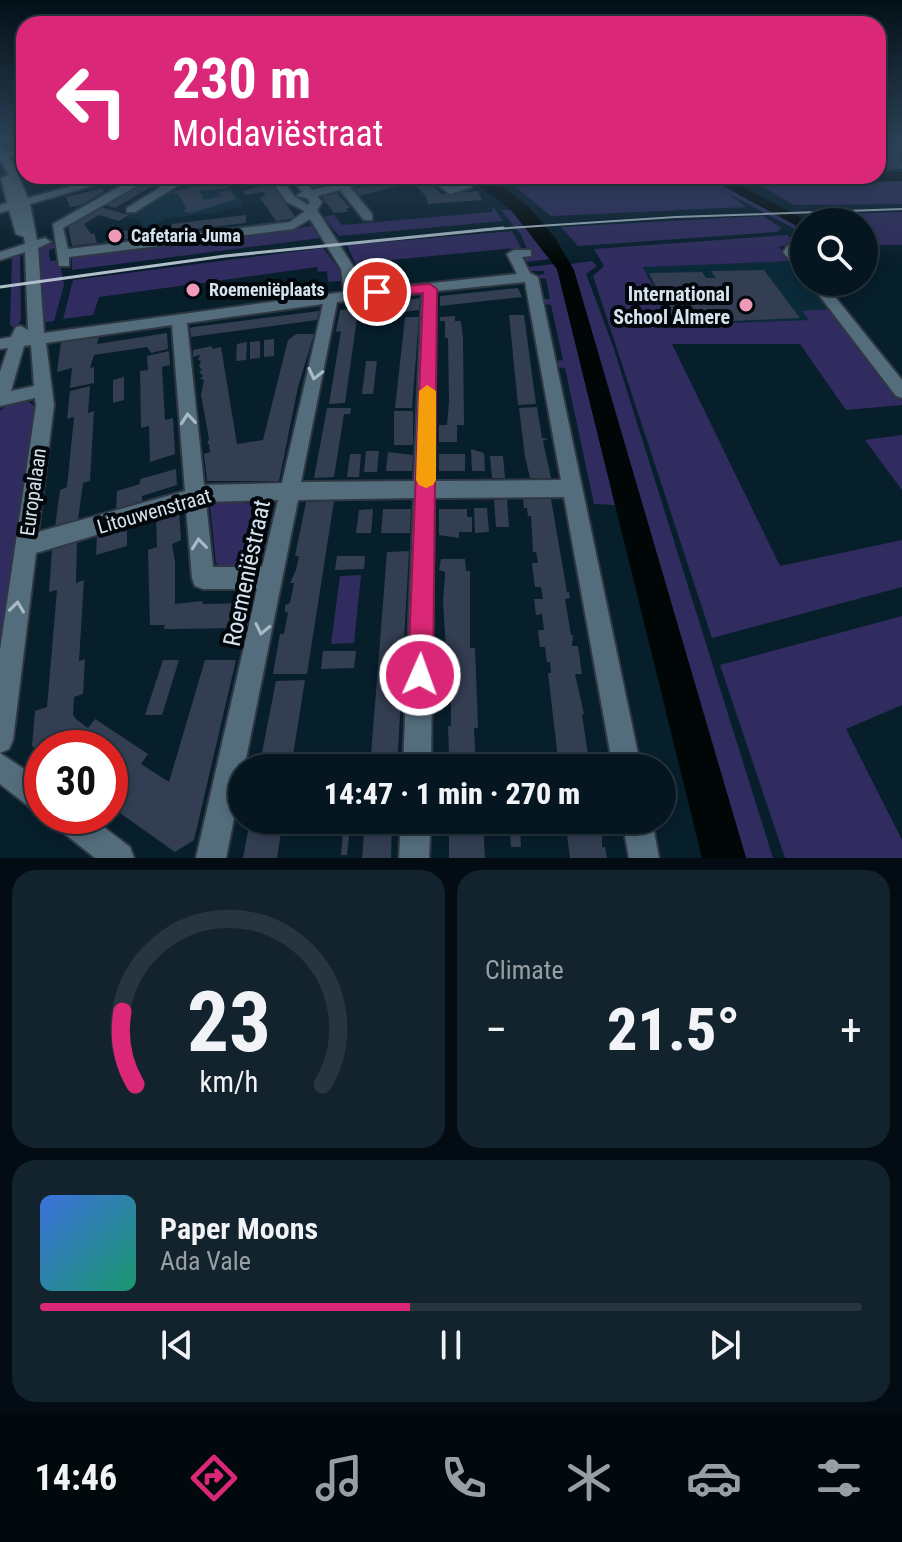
<!DOCTYPE html>
<meta charset="utf-8">
<style>
:root{--surface:#051620;--page:#13232d;--text:#f1f3f6;--muted:#979fa5;--line:#26353e;--accent:#db2777}
body{margin:0;font-family:"Roboto Condensed",sans-serif;background:var(--page);color:var(--text);height:100vh;display:flex;flex-direction:column;font-size:30px;white-space:nowrap}
*{box-sizing:border-box;margin:0}
p{font-size:26px;color:var(--muted)}
.icon{flex:none;width:44px;height:44px;fill:none;stroke:currentColor;stroke-width:2;stroke-linecap:round;stroke-linejoin:round}
.map{position:relative;height:858px;overflow:hidden}
.panel{display:flex;flex-direction:column;gap:12px;padding:12px;background:#030c12;flex:1}
.panel>*{flex:none}
.banner{position:absolute;left:16px;top:16px;width:870px;height:168px;border-radius:24px;box-shadow:0 4px 12px #0003,0 0 0 2px var(--line);background:#db2777;color:#fff;overflow:hidden}
.controls{position:absolute;left:790px;top:208px;display:grid;gap:16px}
.controls a{display:grid;place-items:center;width:88px;height:88px;border-radius:50%;background:var(--surface);box-shadow:0 4px 12px #0003,0 0 0 2px var(--line);font-size:40px}
.speed{position:absolute;left:24px;top:730px;display:flex;gap:16px;font-size:40px;font-weight:700;text-align:center}
.speed>*{display:grid;place-content:center;width:104px;height:104px;border-radius:50%;background:var(--surface);box-shadow:0 4px 12px #0003,0 0 0 2px var(--line);line-height:1}
.speed .limit{border:12px solid #d22;background:#fff;color:#111}
.pin{position:absolute;display:grid;place-items:center;width:68px;height:68px;color:#fff;margin:-34px;border:4px solid #fff;border-radius:50%;box-shadow:0 2px 8px #0007}
.me{position:absolute;width:88px;margin:-44px;rotate:2deg;stroke-linejoin:round;filter:drop-shadow(0 0 6px #0008)}
.turn{display:flex;align-items:center;gap:28px;height:168px;padding:0 24px;font-size:36px}
.turn .icon{width:104px;height:104px;stroke-width:2.5}
.turn b{display:block;font-size:56px;line-height:68px}
.big{font-size:60px;font-weight:800;line-height:1.1}
.panel .widget{flex:1;display:flex;flex-direction:column;justify-content:center;gap:12px;min-width:0;padding:0 28px;border-radius:24px;background:var(--page)}
.panel .dial{align-items:center;gap:0}
.dial svg{height:208px;overflow:visible;fill:none;stroke:var(--line);stroke-width:7;stroke-linecap:round;text-anchor:middle}
.dial text{fill:var(--text);stroke:none}
.song{display:flex;align-items:center;gap:24px}
.cover{width:96px;height:96px;border-radius:12px;background:linear-gradient(135deg,hsl(220 70% 55%),hsl(160 70% 35%))}
.played{height:8px;border-radius:4px;background:linear-gradient(90deg,var(--accent) 45%,var(--line) 45%)}
.keys{display:flex;justify-content:space-around;direction:ltr}
.heat{display:flex;justify-content:space-between;align-items:center;font-size:44px;direction:ltr}
.panel .tiles{flex:1;display:grid;gap:12px;grid-template-columns:1fr 1fr}
.widget:last-child{grid-column:span 2}
.trip{position:absolute;left:228px;top:754px;width:448px;height:80px;border-radius:40px;background:var(--surface);box-shadow:0 4px 12px #0003,0 0 0 2px var(--line);font-weight:800;line-height:80px;text-align:center}
.dock{display:flex;height:128px;justify-content:space-around;align-items:center;background:#02090d;color:var(--muted)}
.dock .icon{width:56px;height:56px}
.dock .active{color:var(--accent)}
.dock b{font-size:36px;color:var(--text)}
.map>svg:first-child{display:block}
.built{fill:#0a2a3a}
.green{fill:#312c5f}
.water{fill:#000706}
.building{fill:#333e52}
.lines{fill:none;stroke-linecap:round;stroke-linejoin:round}
.minor-casing{stroke:#2f3743;stroke-width:4}
.minor{fill:#546d7c;fill-rule:evenodd}
.rail-far1{stroke:#b1c0ca;stroke-width:2}
.rail{stroke:#b1c0ca;stroke-width:3}
.oneway{stroke:#a8bac5}
.route{fill:#db2777;stroke:#8e194d;stroke-width:2}
.slow{fill:#f59e0b}
.poi-dot{fill:#ef9ab8;stroke:#02070c;stroke-width:3}
.labels{text-anchor:middle;stroke-width:8;stroke-linejoin:round;paint-order:stroke}
.far-poi-label{font-size:18px;font-weight:bold;fill:#d6e3ec;stroke:#02070c;text-anchor:start}
.poi-label{font-size:20px;font-weight:bold;fill:#d6e3ec;stroke:#02070c;text-anchor:end}
.street-label{font-size:20px;fill:#d6e3ec;stroke:#02070c}
.near-street-label{font-size:24px;fill:#d6e3ec;stroke:#02070c}
</style>
<div class="map">
<svg width="902" height="858" viewBox="0 0 902 858">
<rect width="100%" height="100%" fill="#071e2b"/>
<g class="built">
<path d="M215,176H223L244,205L213,213L170,218L144,228L140,221L127,217L175,187Z"/>
<path d="M792,261L804,275V282H810L841,319L673,325L643,266Z"/>
</g>
<g class="green">
<path d="M502,176H705L804,230V234L724,191L747,207L551,216Z"/>
<path d="M902,181V204L794,205L757,183Z"/>
<path d="M493,207L503,221L339,236L324,217L334,215L342,225L492,212Z"/>
<path d="M501,210H511L551,259L525,262L522,256L529,254L521,235Z"/>
<path d="M902,212V245H874L864,240V222H828L811,215Z"/>
<path d="M763,216L782,228L777,232L578,246L561,227Z"/>
<path d="M312,226L320,238L72,270V254L87,252V256Z"/>
<path d="M512,231L523,251H518L516,248L369,262L371,278L356,279V265L347,245Z"/>
<path d="M787,235L796,242L779,247L792,261L643,267L673,325L809,320L802,311L831,309L841,319L902,401V405L846,410L800,344H672L780,566L902,540V587L712,638L593,276L604,266L594,249Z"/>
<path d="M56,243L57,247L49,250L50,261L59,260L64,285L54,321L41,323L37,248Z"/>
<path d="M323,248L340,270L341,281L328,282L327,271L318,272L317,267L99,297L93,315L63,319L73,280Z"/>
<path d="M20,252L21,319L17,327L14,328L10,325L12,254Z"/>
<path d="M592,261L597,266L586,274L613,346L773,858H746L570,264Z"/>
<path d="M554,264L557,269L615,505L594,504L565,368L556,367L555,361L563,360L551,305L543,304L542,299H550L546,279L538,278L537,275L544,274V271H529L527,267Z"/>
<path d="M28,401L39,410L0,657V411L6,406Z"/>
<path d="M902,435V490L865,440Z"/>
<path d="M214,502L272,504L256,565L218,566L216,563L210,506Z"/>
<path d="M361,575L354,643L331,644L340,576Z"/>
<path d="M902,616V705L846,729L902,840V858H785L720,665Z"/>
</g>
<g class="water">
<path d="M878,172H902V181L740,185L809,222H804V230L705,176H878Z"/>
<path d="M466,176H488L529,207L555,238L574,270L746,858H702L557,269L511,210Z"/>
</g>
<g class="building">
<path d="M886,142H902L899,162H902V169H888L884,165H889L882,159Z"/>
<path d="M302,176H320L327,185L313,189Z"/>
<path d="M403,176H422L442,194L478,191L482,200L428,204L426,196L415,185L422,183L419,181L359,196L353,189Z"/>
<path d="M222,179L228,188L199,191L204,200L222,196L219,192L230,190L236,199L192,213L183,212L186,208L178,194L172,192Z"/>
<path d="M269,180L279,194L296,218L276,221L260,198L266,195L263,192L245,195L242,191L262,186L260,183Z"/>
<path d="M144,183L154,185L115,208L105,205Z"/>
<path d="M102,188L104,192L81,205L70,207L66,197Z"/>
<path d="M337,193L350,208L346,209L348,212L334,213L322,197Z"/>
<path d="M101,207L129,215L119,221L99,215L84,224L91,234L94,233L97,243L72,246L68,226Z"/>
<path d="M246,215V223L170,232L172,224Z"/>
<path d="M122,230L132,232L135,238L104,242Z"/>
<path d="M764,270L800,318L730,321L726,313H716L721,321L674,323L649,273L702,272L706,278H716L711,271Z"/>
<path d="M518,288L522,297L440,306V296Z"/>
<path d="M420,298L419,310L357,318L345,403L329,404L341,331L336,332L340,310Z"/>
<path d="M319,311L317,320L191,337L190,328L194,327Z"/>
<path d="M509,315H524L536,404L518,405Z"/>
<path d="M455,316V321H461L463,338L464,425H457V442H439V425H447L449,402L448,338H445V321H440V317Z"/>
<path d="M405,317H419L412,408H395Z"/>
<path d="M167,333L168,349L151,353L147,347L94,355L90,368L94,367V383L70,388L72,368L57,372L61,342L99,337L97,344Z"/>
<path d="M296,334H314L298,387L279,481H207L204,454L210,452L209,444H207L209,439L201,395L204,380L200,379L203,376L199,372L202,370L199,366L201,361L198,360L200,355L193,357V350L212,346V349L221,347L237,444L263,440L288,340Z"/>
<path d="M274,339V356L264,357V340Z"/>
<path d="M260,341V358L250,359V342Z"/>
<path d="M247,342L246,360L236,361L237,344Z"/>
<path d="M169,351L170,365L162,367L165,420L173,418L175,454L150,462L149,426L141,428L140,371L148,370L147,356Z"/>
<path d="M366,361H377L373,394H362Z"/>
<path d="M124,377V400L113,403V380Z"/>
<path d="M90,386L88,413L94,411L90,481L83,483L78,520L55,527L60,490L67,487L74,417L67,419L70,391Z"/>
<path d="M537,407L542,438L548,439L543,441L551,478H530L525,457L519,408Z"/>
<path d="M327,408H351L350,414H344L334,477L314,478Z"/>
<rect x="394" y="411" width="19" height="34"/>
<path d="M471,449L484,453L485,471H472Z"/>
<path d="M366,451H379L377,472H364Z"/>
<path d="M388,452L413,455L412,471H386Z"/>
<path d="M350,454H361L359,477H347Z"/>
<rect x="439" y="454" width="26" height="17"/>
<path d="M490,456H503L505,478H492Z"/>
<path d="M176,469L177,485L142,496V501L116,509L117,491L140,484V479Z"/>
<path d="M507,499L509,527H496L494,500Z"/>
<path d="M523,499H551L567,592H569L570,598L565,599L571,635H573L572,646H578L582,674H575L584,714L582,715L590,768H559L548,673H551L550,662H547L545,647H540L538,630H544L542,614L536,615L534,599H543L541,587H535L532,563H538L536,552H533L531,516H528L527,508H524Z"/>
<path d="M334,501L307,674H273L280,634H284L288,612L285,613V605L290,603L294,583H290L296,570L299,556H295L306,502Z"/>
<path d="M474,508H487L489,532L475,533Z"/>
<path d="M373,509L371,533H356L359,510Z"/>
<path d="M383,509H411L410,533H381Z"/>
<path d="M439,509H467V517H472V532H459V538L439,535Z"/>
<path d="M179,510L181,540L172,544L175,562V604L202,601L203,604L250,603L243,628L173,629H164L165,625H150L148,550L157,547L156,517Z"/>
<path d="M127,526V546L96,555L97,536Z"/>
<path d="M77,542L76,583L84,580L79,661L85,659L83,694L74,697L73,715L77,720L88,728L95,719L148,754L141,764L169,782L205,660H236L194,840L175,852L110,806L120,791L110,785V748H42V757L32,746L35,711L47,707L57,590L49,592L52,550Z"/>
<path d="M409,551L397,768H370L387,552Z"/>
<path d="M337,556H365L364,569L335,570Z"/>
<path d="M441,559H465L466,571H470V648H475L478,728H474L476,768H449V761H445V753H449L448,726H451V650H446L443,601L445,576V572L439,570Z"/>
<path d="M323,651H356L354,668L321,669Z"/>
<path d="M163,660H179L162,715H145Z"/>
<path d="M305,680L291,768H259L276,681Z"/>
<path d="M250,820H283L277,858H243Z"/>
<path d="M365,820H392L391,858H362Z"/>
<path d="M449,820H483L485,858H449Z"/>
<path d="M565,820H598L599,826H602V847H605L607,858H570Z"/>
<path d="M350,829L347,855H341L343,830Z"/>
<path d="M510,830H520L521,847H511Z"/>
</g>
<g class="lines">
<defs>
<g id="minor">
<path d="M0,145L7,152L24,148V154L10,157L28,198L108,176H125L30,204L37,240L45,238L51,242L38,248L44,333L344,292L341,269L310,219L293,229L69,257V266H59L53,224L138,176H151L177,186L135,212H127V208L161,187L142,183L63,228L68,249L290,222L305,211L287,202L268,176H279L295,197L308,205L310,202L307,198L296,196L302,192L290,176H301L312,190L368,176H386L350,187L372,214V220H364L340,190L317,196L322,202L317,210L355,269L358,291L517,274L507,254L514,250H531V256L522,257L530,273L538,277L641,768H613L564,497L434,498L431,768H403L414,498L298,500L226,858H196L257,589H203L195,586L192,578L186,508L36,553L13,740L9,749L0,753L42,781V813L32,809L0,784V650L36,405L35,398L0,406V372L8,348L0,349V339L11,337L16,327L21,326L28,330L25,252L0,260V252L25,244L24,237L16,234L9,210L0,213V205L7,203L1,178L9,175L0,160ZM525,282L561,480L434,481L436,291ZM422,293L414,481L301,482L337,302ZM323,304L282,483L204,485L187,323ZM172,325L185,491L38,532L54,405L46,343ZM31,345L34,386L11,391L24,346ZM278,500L262,567H213L206,502Z"/>
<path d="M425,176H437L452,187L458,186L448,176H460L472,187L450,194Z"/>
<path d="M804,244V252H796L804,260V272L799,271L783,252L788,245Z"/>
<path d="M809,282H823L902,380V398L896,396Z"/>
<path d="M50,816H89L130,847L134,858H95L55,826Z"/>
<path d="M401,820H431L429,858H399Z"/>
<path d="M622,820H652L659,858H629Z"/>
</g>
</defs>
<use href="#minor" class="minor-casing"/>
<use href="#minor" class="minor"/>
<path class="rail-far1" d="M478,230L676,217L902,209"/>
<path class="rail" d="M0,287L225,256L503,228"/>
</g>
<defs><path id="oneway-chevron" d="M-2-3.5L2.5 0L-2 3.5" fill="none" stroke-width="1.6" stroke-linecap="round" stroke-linejoin="round" transform="scale(2)"/></defs>
<g class="oneway">
<use href="#oneway-chevron" transform="translate(315 374) rotate(103)"/>
<use href="#oneway-chevron" transform="translate(188 419) rotate(-95)"/>
<use href="#oneway-chevron" transform="translate(199 544) rotate(-96)"/>
<use href="#oneway-chevron" transform="translate(17 607) rotate(-83)"/>
<use href="#oneway-chevron" transform="translate(262 629) rotate(102)"/>
</g>
<linearGradient id="sky" x2="0" y2="1"><stop stop-color="#041018"/><stop offset="0.54" stop-color="#2b4155"/><stop offset="1" stop-color="#2b4155" stop-opacity="0"/></linearGradient>
<rect width="902" height="263" fill="url(#sky)"/>
<path class="route" d="M430,284L437,289L433,675L429,684L420,688L411,684L408,675L423,293L377,296L370,292L377,288Z"/>
<path class="slow" d="M427,385L436,391V480L433,485L426,488L419,485L416,480L419,391Z"/>
<g class="poi-dot">
<circle cx="115" cy="236" r="8"/>
<circle cx="193" cy="290" r="8"/>
<circle cx="746" cy="305" r="8"/>
</g>
<g class="labels">
<g class="far-poi-label">
<text x="131" y="242">Cafetaria Juma</text>
<text x="209" y="296">Roemeniëplaats</text>
</g>
<g class="poi-label">
<text x="730" y="301">International<tspan x="730" dy="23">School Almere</tspan></text>
</g>
<g class="street-label">
<text transform="translate(33 492) rotate(-82)" y="7">Europalaan</text>
<text transform="translate(154 511) rotate(-16)" y="7">Litouwenstraat</text>
</g>
<g class="near-street-label">
<text transform="translate(247 573) rotate(-78)" y="8">Roemeniëstraat</text>
</g>
</g>
</svg>
<div class="controls">
<a><svg class="icon" aria-label="search" viewBox="0 0 24 24"><circle cx="10" cy="10" r="6"/><path d="M15 15l6 6"/></svg></a>
</div>
<div class="speed"><div class="limit">30</div></div>
<div class="pin" style="left:377px;top:292px;background:#d93025"><svg class="icon" aria-label="arrive" viewBox="0 0 24 24"><path d="M6 21V4h12l-3 4 3 4H6"/></svg></div>
<svg class="me" style="left:420px;top:675px" viewBox="-20 -20 40 40"><circle r="17" fill="#db2777" stroke="#fff" stroke-width="3"/><path d="M0-11L8 9 0 5-8 9z" fill="#fff"/></svg>
<div class="trip">14:47 · 1 min · 270 m</div>
<div class="banner">
<div class="turn"><svg class="icon" aria-label="left" viewBox="0 0 24 24"><path d="M17 20v-9H6M10 6l-5 5 5 5"/></svg><div><b>230 m</b>Moldaviëstraat</div></div>
</div>
</div>
<section class="panel">
<div class="tiles">
<div class="widget dial"><svg viewBox="0 0 100 80">
<path d="M14 69A42 42 0 1 1 86 69"/>
<path d="M14 69A42 42 0 0 1 9 41" stroke="#db2777"/>
<text x="50" y="56" font-size="32" font-weight="700">23</text>
<text x="50" y="72" font-size="11">km/h</text>
</svg></div>
<div class="widget"><p>Climate</p>
<div class="heat"><a>−</a><b class="big">21.5°</b><a>+</a></div>
</div>
<div class="widget">
<div class="song"><i class="cover"></i><div><b>Paper Moons</b><p>Ada Vale</p></div></div>
<div class="played"></div>
<div class="keys"><svg class="icon" aria-label="previous" viewBox="0 0 24 24"><path d="M18 5L8 12l10 7zM5 5v14"/></svg><svg class="icon" aria-label="pause" viewBox="0 0 24 24"><path d="M8 5v14M16 5v14"/></svg><svg class="icon" aria-label="next" viewBox="0 0 24 24"><path d="M6 5l10 7-10 7zM19 5v14"/></svg></div>
</div>
</div>
</section>
<nav class="dock">
<b>14:46</b>
<svg class="icon active" aria-label="directions" viewBox="0 0 24 24"><path d="M12 3l9 9-9 9-9-9zM9 14v-3h6M13 9l2 2-2 2"/></svg>
<svg class="icon" aria-label="music" viewBox="0 0 24 24"><path d="M9 18V5l10-2v13"/><circle cx="6" cy="18" r="3"/><circle cx="16" cy="16" r="3"/></svg>
<svg class="icon" aria-label="phone" viewBox="0 0 24 24"><path d="M5 4h4l2 5-3 2q2 4 5 5l2-3 5 2v4C11 20 4 13 5 4z"/></svg>
<svg class="icon" aria-label="climate" viewBox="0 0 24 24"><path d="M12 3v18M4 7l16 10M4 17L20 7"/></svg>
<svg class="icon" aria-label="car" viewBox="0 0 24 24"><path d="M5 17H2v-5l4-1 3-4h7l3 4 3 1v5h-3M9 17h6M6 11h13"/><circle cx="7" cy="17" r="2"/><circle cx="17" cy="17" r="2"/></svg>
<svg class="icon" aria-label="filters" viewBox="0 0 24 24"><path d="M4 7h16M4 17h16"/><circle cx="9" cy="7" r="2"/><circle cx="15" cy="17" r="2"/></svg>
</nav>
